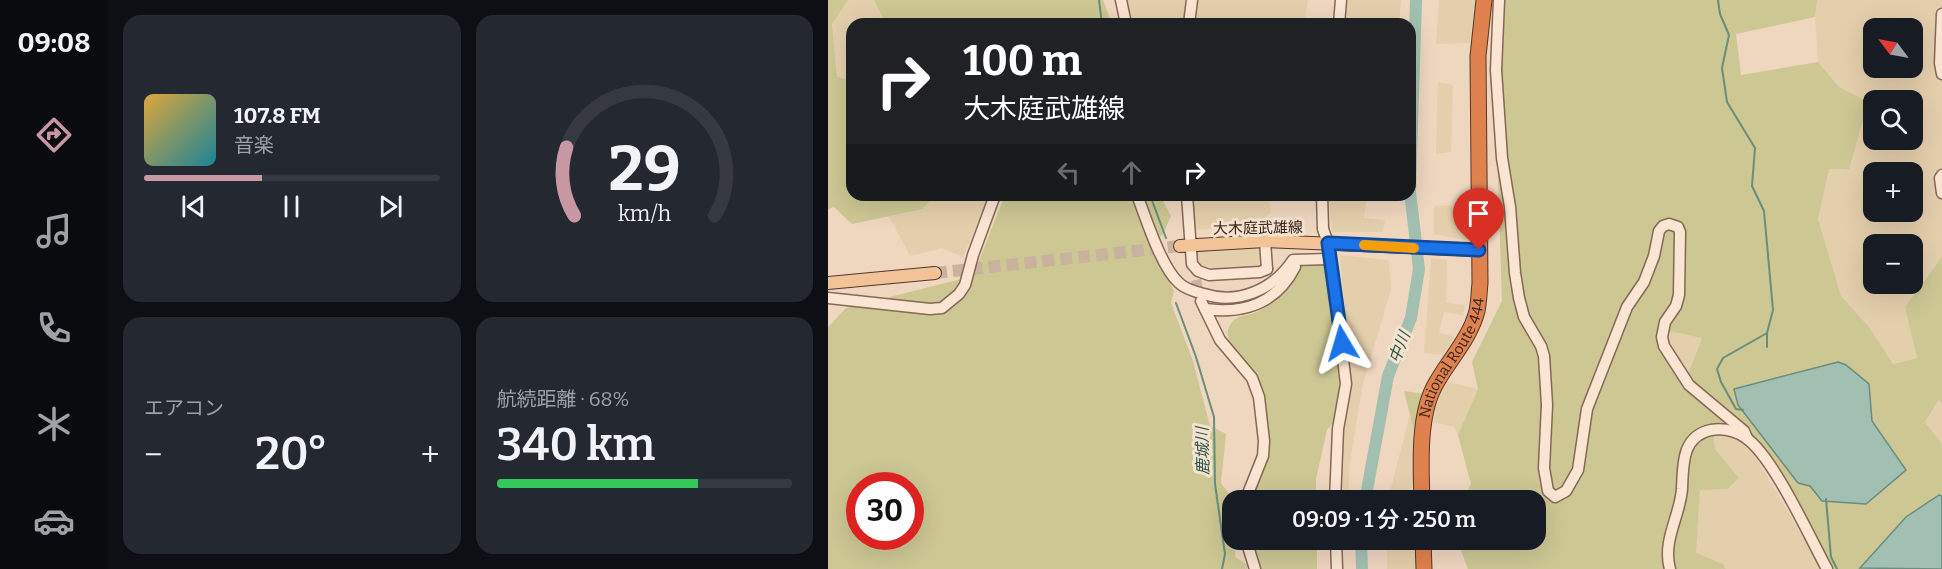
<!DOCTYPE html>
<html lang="ja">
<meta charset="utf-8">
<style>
:root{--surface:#171b24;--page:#242831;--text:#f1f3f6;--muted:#9ea1a6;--line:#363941;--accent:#c897a4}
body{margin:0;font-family:Bitter,"Noto Sans JP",serif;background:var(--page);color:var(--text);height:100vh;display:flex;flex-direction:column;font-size:22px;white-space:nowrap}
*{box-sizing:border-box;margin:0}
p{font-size:20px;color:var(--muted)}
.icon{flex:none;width:33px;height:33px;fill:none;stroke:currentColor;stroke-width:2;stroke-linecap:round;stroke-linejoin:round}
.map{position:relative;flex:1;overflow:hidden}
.sheet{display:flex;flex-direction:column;gap:15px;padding:15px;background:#0d0f14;width:720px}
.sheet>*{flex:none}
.hud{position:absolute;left:18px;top:18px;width:570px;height:183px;border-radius:18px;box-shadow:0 6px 24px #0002;background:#202124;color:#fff;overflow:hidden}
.needle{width:39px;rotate:302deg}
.fabs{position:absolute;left:1035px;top:18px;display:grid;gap:12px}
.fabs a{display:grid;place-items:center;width:60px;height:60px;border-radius:12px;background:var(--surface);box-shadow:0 6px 24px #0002;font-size:30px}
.speed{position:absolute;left:18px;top:472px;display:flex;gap:12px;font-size:30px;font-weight:700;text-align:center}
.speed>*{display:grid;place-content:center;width:78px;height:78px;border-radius:50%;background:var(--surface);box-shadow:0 6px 24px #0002;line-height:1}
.speed .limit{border:9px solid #d22;background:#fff;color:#111}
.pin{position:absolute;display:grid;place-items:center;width:51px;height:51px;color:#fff;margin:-62px -26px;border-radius:50% 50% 50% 0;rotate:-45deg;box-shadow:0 0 6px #0007}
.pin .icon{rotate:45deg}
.me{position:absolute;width:66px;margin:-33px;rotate:353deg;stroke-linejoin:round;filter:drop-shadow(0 0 4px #0008)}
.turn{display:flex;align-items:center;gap:21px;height:126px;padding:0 18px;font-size:27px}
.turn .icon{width:78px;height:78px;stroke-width:2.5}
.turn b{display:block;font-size:42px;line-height:51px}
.lanes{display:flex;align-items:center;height:57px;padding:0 18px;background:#0003;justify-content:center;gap:30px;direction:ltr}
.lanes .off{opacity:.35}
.big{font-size:45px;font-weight:600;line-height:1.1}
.sheet .widget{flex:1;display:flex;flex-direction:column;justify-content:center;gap:9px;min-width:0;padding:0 21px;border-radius:18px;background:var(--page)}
.sheet .dial{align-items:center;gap:0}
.dial svg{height:156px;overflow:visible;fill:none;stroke:var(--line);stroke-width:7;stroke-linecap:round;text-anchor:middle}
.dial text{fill:var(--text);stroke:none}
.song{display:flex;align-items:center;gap:18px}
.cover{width:72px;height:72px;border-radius:9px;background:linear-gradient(135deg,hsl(40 70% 55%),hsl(190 70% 35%))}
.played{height:6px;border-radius:3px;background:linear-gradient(90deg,var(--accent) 40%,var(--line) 40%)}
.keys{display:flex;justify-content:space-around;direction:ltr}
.heat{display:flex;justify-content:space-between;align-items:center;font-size:33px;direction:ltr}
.charge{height:9px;border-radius:4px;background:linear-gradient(90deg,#34c759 68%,var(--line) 0)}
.sheet .tiles{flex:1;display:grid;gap:15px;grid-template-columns:repeat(2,1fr)}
.trip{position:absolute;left:394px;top:490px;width:324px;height:60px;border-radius:18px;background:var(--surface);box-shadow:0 6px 24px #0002;font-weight:600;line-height:60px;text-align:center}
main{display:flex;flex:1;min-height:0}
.menu{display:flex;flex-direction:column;width:108px;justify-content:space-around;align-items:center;background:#090b0e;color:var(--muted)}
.menu .icon{width:42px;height:42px}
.menu .selected{color:var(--accent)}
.menu b{font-size:27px;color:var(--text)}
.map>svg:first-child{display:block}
.farmland{fill:#e4cfac;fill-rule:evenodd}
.green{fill:#ccc793;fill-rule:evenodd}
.water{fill:#a2c0b1;stroke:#6a8d7d;stroke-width:1.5}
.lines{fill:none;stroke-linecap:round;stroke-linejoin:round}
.stream{stroke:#6a8d7d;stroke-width:2}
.river{stroke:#a2c0b1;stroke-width:12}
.minor-tunnel{stroke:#c9b29e;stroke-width:10;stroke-dasharray:10 5;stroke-linecap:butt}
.major-tunnel{stroke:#c9b29e;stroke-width:12;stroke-dasharray:12 6;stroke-linecap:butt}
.minor-casing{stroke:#876757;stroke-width:13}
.major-casing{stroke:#54362c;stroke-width:14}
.highway-casing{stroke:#54362c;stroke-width:17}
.minor{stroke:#f9e5d2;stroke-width:10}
.major{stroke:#f2c396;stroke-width:12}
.highway{stroke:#df824e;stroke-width:15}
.route-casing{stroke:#114b97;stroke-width:15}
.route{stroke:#1a73e8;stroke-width:10}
.slow{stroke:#f59e0b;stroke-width:10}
.labels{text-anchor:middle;stroke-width:6;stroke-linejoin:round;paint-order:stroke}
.street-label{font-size:15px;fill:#36231c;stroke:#f5e2cf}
.water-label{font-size:16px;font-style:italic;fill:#2b564b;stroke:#f5e2cf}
</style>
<main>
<nav class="menu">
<b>09:08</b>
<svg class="icon selected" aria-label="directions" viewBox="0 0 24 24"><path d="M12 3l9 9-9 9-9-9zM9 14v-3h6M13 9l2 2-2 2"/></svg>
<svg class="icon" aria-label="music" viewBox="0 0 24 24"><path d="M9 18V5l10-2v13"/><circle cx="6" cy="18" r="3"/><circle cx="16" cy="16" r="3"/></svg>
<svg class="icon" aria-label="phone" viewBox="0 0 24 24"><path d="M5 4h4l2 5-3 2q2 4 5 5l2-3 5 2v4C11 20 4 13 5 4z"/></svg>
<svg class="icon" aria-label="climate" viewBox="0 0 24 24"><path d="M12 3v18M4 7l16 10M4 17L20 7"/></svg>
<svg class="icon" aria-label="car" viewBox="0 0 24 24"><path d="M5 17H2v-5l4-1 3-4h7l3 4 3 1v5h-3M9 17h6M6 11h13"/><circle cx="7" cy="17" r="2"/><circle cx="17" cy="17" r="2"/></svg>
</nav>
<section class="sheet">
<div class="tiles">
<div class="widget">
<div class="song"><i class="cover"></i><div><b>107.8 FM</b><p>音楽</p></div></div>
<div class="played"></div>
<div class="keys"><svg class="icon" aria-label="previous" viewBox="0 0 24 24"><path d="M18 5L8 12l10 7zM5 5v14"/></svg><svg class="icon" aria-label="pause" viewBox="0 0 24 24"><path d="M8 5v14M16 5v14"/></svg><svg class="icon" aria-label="next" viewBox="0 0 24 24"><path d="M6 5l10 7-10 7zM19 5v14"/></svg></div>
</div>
<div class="widget dial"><svg viewBox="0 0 100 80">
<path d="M14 69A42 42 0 1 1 86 69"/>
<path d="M14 69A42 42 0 0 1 10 34" stroke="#c897a4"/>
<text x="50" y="56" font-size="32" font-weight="700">29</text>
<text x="50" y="72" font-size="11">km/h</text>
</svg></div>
<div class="widget"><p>エアコン</p>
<div class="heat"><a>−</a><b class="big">20°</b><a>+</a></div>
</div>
<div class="widget"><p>航続距離 · 68%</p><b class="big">340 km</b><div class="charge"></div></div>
</div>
</section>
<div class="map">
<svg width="1114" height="569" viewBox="0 0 1114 569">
<rect width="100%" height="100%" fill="#eed6bf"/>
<g class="farmland">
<path d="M20,0H46L58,24H24V81L9,78L4,24Z"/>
<path d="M299,0H362L358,24H303Z"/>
<path d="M369,0H480L476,24H366Z"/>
<path d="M518,0H573L571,24H516Z"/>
<path d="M611,0H647L642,43L608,44Z"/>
<path d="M989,0H1114V257L1077,307L1089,358L1064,364L1041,327L1013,296L990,219L1001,169L1011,87L990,62L987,17ZM1046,28H1084V68H1046ZM1046,100H1084V140H1046ZM1046,172H1084V212H1046ZM1046,244H1084V284H1046Z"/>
<path d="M610,82L625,85L623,152L608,154Z"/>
<path d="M106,195H161L135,257L114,248L82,256L61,216L95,209Z"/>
<path d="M363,195H440L443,213L435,218L432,226L368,230Z"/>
<path d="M503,195H539L536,218L557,220L555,232H504L501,197Z"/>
<path d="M643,205L644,232L637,240L606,234V206Z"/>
<path d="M432,247L431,269H379L371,264L367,250Z"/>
<path d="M512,255L561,260L563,290L535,383L522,462L520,501H511L514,425L523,380Z"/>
<path d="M603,258L619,260L618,303L637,305L635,315L616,312L611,332L626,337L615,355L596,353Z"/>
<path d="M835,330L874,338L859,377L830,342Z"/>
<path d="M617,381L650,389L630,435L626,427L605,422L610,396Z"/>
<path d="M1112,400L1114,403V444L1097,422Z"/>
<path d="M582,414L589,443L588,475L581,493L561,496Z"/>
<path d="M885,432L902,434L923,449L994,569H898L895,564L868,554L872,490L899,489L887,449Z"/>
<rect x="559" y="540" width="32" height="29"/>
</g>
<g class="green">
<path d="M0,0H20L4,24L9,77L24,81V195H106L95,209L24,224L6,207L0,209Z"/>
<path d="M46,0H275L284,24H58Z"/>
<path d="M673,0H989L987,17L908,34L913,75L990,62L1011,87L1040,102L1021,169H1001L990,219L1013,296L1041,327L1065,364L1089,358L1077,307L1114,257V403L1111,400L1097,422L1114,444V496L1111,495L1078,517L1033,569H1006L949,467L921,432L903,420L885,432L887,449L911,478L899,489L872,490L868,553L895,564L898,569H640L629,540H708V501H635L643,484L630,435L650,389L644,362L674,301L666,57ZM835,330L874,338L859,377L830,342ZM1041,384L1044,421L1077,470L994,501L982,486Z"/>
<path d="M177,195H332L343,216L335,234L323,245L346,291L343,303L365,361L382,426L398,434L393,483L405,499L399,518L405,525V540H408L407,557L420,565L419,569H0V327L18,308L145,276ZM32,486H82V537H32Z"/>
<path d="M474,263L500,264L515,386L508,419L499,430L488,479V501H422C426,477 443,414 436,393C431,375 392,346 401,327C408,313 420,317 431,311C449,302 463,279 474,263Z"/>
<path d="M576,391L597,394L589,443Z"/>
<path d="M423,540H489V569H433Z"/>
</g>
<g class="water">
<path d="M1010,362L1018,365L1041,384L1044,421L1078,470L1038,504L994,501L982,486L970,483L910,405L906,389Z"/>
<path d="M1111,495L1114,496V569L1032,568L1078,517Z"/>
</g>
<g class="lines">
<g class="stream">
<path d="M271,0L274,24"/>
<path d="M890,0L892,14L901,35L894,68L899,102L927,148L924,186L936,211L945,310L939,333V347"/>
<path d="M322,195L338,238"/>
<path d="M348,303L368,357L386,417L387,484L397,554L394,569"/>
<path d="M915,410L908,409L893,382L889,369L895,358L939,333"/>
<path d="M998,499L1003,557L1009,569"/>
</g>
<g class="river">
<path d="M582,191L588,0"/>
<path d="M537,501L560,376L583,318L591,269L582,192"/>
<path d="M533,540L534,569"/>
</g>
<path class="minor-tunnel" d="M368,280L373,301"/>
<path class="major-tunnel" d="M107,273L352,246"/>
<defs>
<g id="minor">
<path d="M293,0L298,24"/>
<path d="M671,0L668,70L674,158L682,207L687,273L691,298L696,317L713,346L716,356L719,405L716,468L720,491L727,497L738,491L750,470L759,409L799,307L816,282L826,256L831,231L835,226L841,224L850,227L852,232L851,295L848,306L837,322L834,337L836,346L861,385L916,431L919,438"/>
<path d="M1114,14L1112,63L1114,74"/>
<path d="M361,24L364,0"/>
<path d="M511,24L513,0"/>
<path d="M1114,175L1112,178L1114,193"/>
<path d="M309,195C318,218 333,267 351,283C357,289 368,292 376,294C410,305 445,290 465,260L501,259"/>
<path d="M359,195L364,264L370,271L381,275L432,272L439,269"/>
<path d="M494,195L495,229L500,243L504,268L518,384L510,429L507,501"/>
<path d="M437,241L439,269"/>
<path d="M0,298L102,309L114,308L131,294L137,285L145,255L167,195"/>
<path d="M373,301L392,340L424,378L431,397L436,441L435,456L417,501"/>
<path d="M377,309C416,314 448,304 467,267"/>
<path d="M418,540L427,569"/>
<path d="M508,540L509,569"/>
<path d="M842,569C834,541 852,516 854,489C855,464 854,436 883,430C895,428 908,431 918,438C945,456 982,538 999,569"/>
</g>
<g id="major">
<path d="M352,246L437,241L651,250"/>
<path d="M0,283L107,273"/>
</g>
<g id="highway">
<path id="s1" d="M594,501C593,467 590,418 606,387C619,362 642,339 649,311C651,302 651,292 652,283L650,56L656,0"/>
<path d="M595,540L596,569"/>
</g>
</defs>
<use href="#minor" class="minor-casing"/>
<use href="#major" class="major-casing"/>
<use href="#highway" class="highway-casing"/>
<use href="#minor" class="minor"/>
<use href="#major" class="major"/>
<use href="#highway" class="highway"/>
</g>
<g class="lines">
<defs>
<path id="route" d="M514,343L500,243L651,250"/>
</defs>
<use href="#route" class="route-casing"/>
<use href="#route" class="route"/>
<path class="slow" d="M536,245L586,248"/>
</g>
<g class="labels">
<g class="street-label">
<text transform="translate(430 228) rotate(-1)" y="5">大木庭武雄線</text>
<text dy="5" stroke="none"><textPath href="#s1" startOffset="150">National Route 444</textPath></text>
</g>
<g class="water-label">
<text transform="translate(571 347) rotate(-69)" y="6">中川</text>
<text transform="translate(374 451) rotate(-91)" y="6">鹿城川</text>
</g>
</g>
</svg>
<div class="fabs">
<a><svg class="needle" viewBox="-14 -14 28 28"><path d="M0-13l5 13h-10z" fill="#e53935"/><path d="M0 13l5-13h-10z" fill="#9ea1a6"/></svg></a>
<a><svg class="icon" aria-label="search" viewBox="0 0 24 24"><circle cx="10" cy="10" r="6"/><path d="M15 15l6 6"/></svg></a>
<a>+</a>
<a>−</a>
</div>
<div class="speed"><div class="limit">30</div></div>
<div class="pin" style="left:651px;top:250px;background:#d93025"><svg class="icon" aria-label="arrive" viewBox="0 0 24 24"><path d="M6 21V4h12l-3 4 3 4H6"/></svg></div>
<svg class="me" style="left:514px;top:343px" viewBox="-20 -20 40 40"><path d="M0-17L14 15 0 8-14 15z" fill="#1a73e8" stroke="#fff" stroke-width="4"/></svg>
<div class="trip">09:09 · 1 分 · 250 m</div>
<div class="hud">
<div class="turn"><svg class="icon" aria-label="right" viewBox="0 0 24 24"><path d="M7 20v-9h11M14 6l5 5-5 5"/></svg><div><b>100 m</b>大木庭武雄線</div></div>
<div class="lanes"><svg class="icon off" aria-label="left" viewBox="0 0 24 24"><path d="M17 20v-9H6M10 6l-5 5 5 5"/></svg><svg class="icon off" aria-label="ahead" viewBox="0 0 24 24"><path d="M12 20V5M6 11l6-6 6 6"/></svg><svg class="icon" aria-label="right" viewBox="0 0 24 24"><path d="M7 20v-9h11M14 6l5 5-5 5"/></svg></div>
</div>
</div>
</main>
